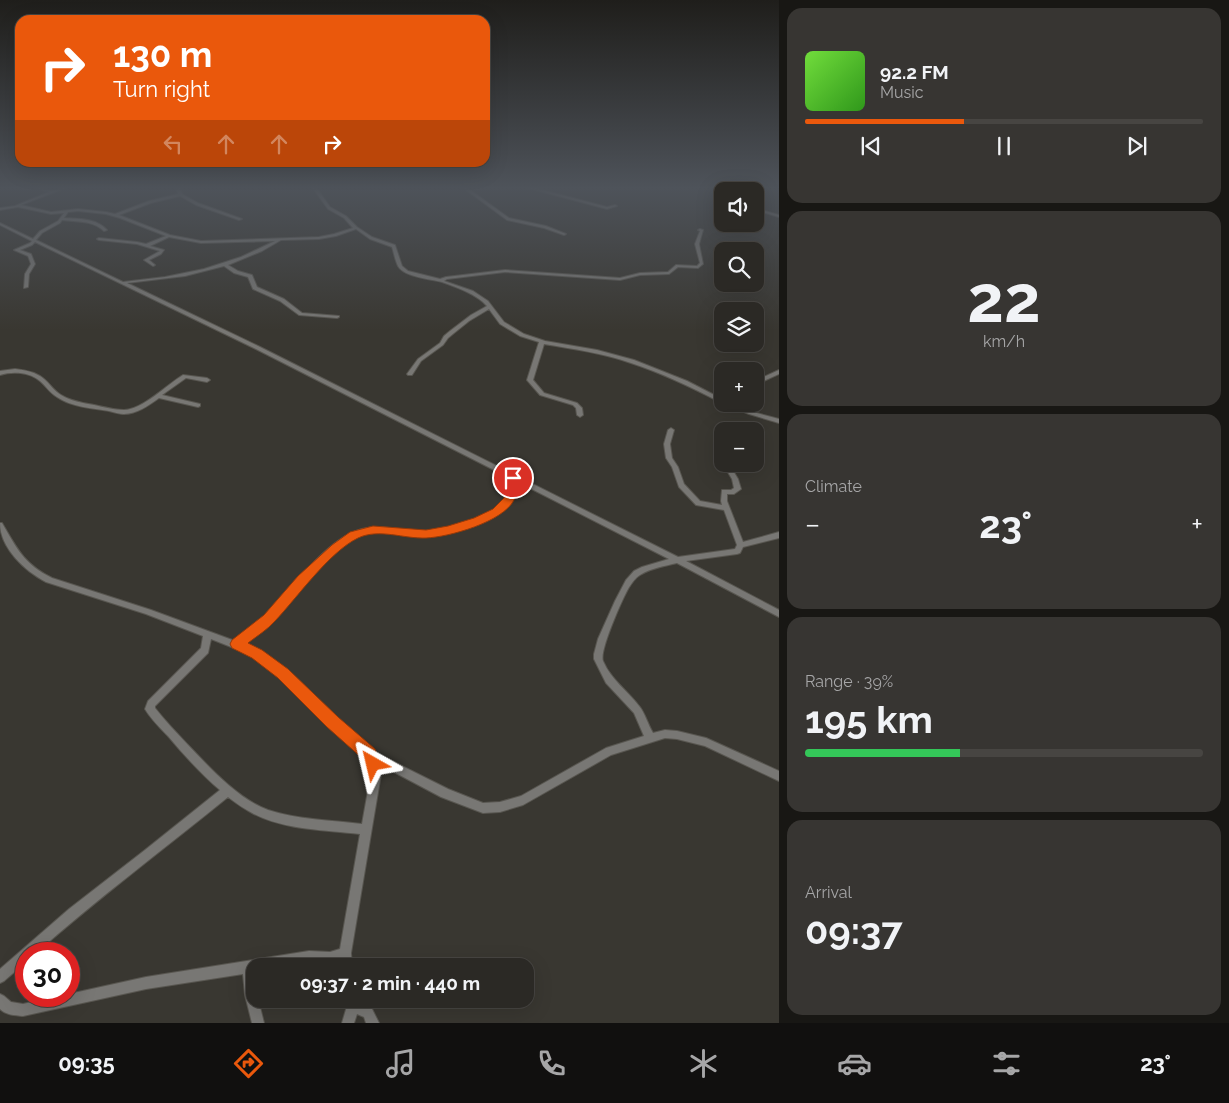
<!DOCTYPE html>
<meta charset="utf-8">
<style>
:root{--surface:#2b2925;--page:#373532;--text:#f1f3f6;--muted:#a6a6a7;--line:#474542;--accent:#ea580c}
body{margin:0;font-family:Raleway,sans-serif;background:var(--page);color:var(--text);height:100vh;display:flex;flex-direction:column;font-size:19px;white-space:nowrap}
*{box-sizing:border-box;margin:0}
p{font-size:16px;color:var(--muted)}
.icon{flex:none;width:28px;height:28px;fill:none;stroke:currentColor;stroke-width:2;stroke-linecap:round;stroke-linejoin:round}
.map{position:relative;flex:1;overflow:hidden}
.details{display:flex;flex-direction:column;gap:8px;padding:8px;background:#181714;width:450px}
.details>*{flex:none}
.guide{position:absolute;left:15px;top:15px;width:475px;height:152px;border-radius:15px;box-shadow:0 5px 20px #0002,0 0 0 1px var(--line);background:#ea580c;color:#fff;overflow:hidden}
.tools{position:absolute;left:714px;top:182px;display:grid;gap:10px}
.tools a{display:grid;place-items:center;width:50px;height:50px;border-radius:10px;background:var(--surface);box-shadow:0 5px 20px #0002,0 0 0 1px var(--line);font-size:25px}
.speed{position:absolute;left:15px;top:942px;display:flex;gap:10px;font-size:25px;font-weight:700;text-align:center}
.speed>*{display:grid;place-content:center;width:65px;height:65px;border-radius:50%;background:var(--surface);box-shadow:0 5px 20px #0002,0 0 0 1px var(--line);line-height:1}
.speed .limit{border:8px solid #d22;background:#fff;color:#111}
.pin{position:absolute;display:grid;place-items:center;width:42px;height:42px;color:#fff;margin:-21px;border:2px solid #fff;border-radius:50%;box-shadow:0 1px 5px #0007}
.me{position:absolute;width:55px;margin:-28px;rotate:323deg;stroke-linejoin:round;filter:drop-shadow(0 0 4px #0008)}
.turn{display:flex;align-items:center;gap:18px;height:105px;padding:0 15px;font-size:22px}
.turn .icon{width:65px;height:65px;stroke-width:2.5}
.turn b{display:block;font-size:35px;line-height:42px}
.lanes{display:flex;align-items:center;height:48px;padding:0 15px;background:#0003;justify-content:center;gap:25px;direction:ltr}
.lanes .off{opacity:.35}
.big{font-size:38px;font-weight:700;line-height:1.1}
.details .tile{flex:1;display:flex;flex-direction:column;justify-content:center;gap:8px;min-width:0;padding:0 18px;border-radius:15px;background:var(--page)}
.details .dial{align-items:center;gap:0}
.dial b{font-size:65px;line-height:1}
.song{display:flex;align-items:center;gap:15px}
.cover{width:60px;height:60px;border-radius:8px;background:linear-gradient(135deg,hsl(100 70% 55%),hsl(110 70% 35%))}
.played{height:5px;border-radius:2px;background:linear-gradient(90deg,var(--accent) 40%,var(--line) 40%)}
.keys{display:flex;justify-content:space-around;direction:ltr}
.heat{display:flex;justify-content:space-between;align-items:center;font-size:28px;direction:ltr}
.charge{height:8px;border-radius:4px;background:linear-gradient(90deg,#34c759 39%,var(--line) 0)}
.trip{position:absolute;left:246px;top:958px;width:288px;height:50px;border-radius:15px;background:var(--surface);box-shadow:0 5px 20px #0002,0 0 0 1px var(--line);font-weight:700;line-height:50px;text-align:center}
.dock{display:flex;height:80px;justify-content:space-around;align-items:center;background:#11100f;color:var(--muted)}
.dock .icon{width:35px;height:35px}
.dock .active{color:var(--accent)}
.dock b{font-size:22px;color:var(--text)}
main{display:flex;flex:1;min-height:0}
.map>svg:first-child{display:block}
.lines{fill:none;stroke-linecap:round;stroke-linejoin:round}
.minor-casing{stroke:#585650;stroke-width:2}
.minor{fill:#787774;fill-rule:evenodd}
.route{fill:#ea580c;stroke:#983908}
</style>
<main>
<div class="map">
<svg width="779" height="1023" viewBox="0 0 779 1023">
<rect width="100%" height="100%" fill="#393731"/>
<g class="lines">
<defs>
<g id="minor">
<path d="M33,187C40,187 45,190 51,191C56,191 62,187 68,187L21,205L51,212L78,209L106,212L115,214L149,201L178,194L176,187H180L182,194L198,203L242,219L239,220L196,205L180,196L151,203L119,215L170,235L201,241L319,237L334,234L353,228L344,218L328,209L312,187H316L330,207L346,216L357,227L372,237L395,245L402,266L408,271L440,279L446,277L505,270L620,278L640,273L668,272L676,265L697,266L700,263L695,244L700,231L698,230L700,229L703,230L699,244L703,264L698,268L678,267L669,274L640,275L620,280L505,272L447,279L444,281L473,291L488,301L504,322L524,334L545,341L597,350L634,360L687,381L722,399V403L720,402C691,387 662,373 631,363C603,353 573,349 544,344L533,380L544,393L577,403L582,408L583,415L580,417L577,415L576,408L573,405L540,395L527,380L539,342L520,336L500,324L489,309L469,321L454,333L448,338L443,345L421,361L412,375H408L407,374L418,359L440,343L444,336L450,331L471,315L487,306C477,294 456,287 442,282C430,279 404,277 398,266C395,260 394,253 392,247L370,239L356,229L336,236L319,239L281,240L262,251L228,265L238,271L252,275L257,287L284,299L302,313L339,316V317L337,318L299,315L280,301L253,289L248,277L234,273L224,266L185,276L127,283L260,347L678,557L735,549L737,545L724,510L696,505L679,487L672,467L666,458L664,444L668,430L671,428L674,430L670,444L672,458L678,467L684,484L700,501L722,505L721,501L722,490H731L734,488L732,479L723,464H729L738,479L741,489L734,494H727V501L743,542L779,532V538L743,547L740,553L737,554L686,561L779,610V617L677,563C665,566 651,568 640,575C635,578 631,584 628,589C622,600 599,651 603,661C611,680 627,690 639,706C645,713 648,725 653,733L665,730L677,731L706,738L779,771V781L705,746L677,739L665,738L611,755L523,805L500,812L483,813L441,797L377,763L381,774L351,953L352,966H340V961L330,964L309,963L288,966H255V999H258L264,1023H252L245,995L243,974L146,989L23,1016C14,1015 6,1015 0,1009V994L4,996L11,1002L23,1004L58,996H69V994L146,977L309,951L330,952L340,949L360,834C326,830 285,830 254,814C244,809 236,803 228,797C164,849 97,899 35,954H26V962L4,981L0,983V969L69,909L145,850L220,790C201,774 184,755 168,736C160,728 151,719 145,709L148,701L201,648L203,636L146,614L46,582C25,571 0,548 0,523H2C17,549 24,564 52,578L151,610L235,641C246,633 258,625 268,615C293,589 325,539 362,529C381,524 399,531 418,531C442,532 496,520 507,497C510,491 510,484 510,478L256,349L35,242L32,245L20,250L31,254L35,264L29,274L28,287L24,288L25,274L31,264L28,256L14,250L30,243L32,241L0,225V223L33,239L40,231L58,221L64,213L51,214L18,207L0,210V208L15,206L49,192ZM78,211L106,214L120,218L166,236L146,244L137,242L99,238L97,239L99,240L137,244L160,251L144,260L153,266L155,265L149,260L161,254L164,250L150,246L169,237L201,243L275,241L241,257L204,269L165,277L123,282L36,240L42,233L60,223L62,220C77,222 92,220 104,231L107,230C96,218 79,219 64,218L68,212ZM516,481L669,559L642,567L634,571L626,580L615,601L598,639L594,654V659L606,683L634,713L644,736L606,748L521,796L500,802L483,803L448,789L372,751L335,719L286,671L255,648L243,644C253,637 264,629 273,620C299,593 327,547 363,534C379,528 399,536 416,536C443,537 498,525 512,500C516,494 516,488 516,481ZM211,639L249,654L280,677L329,725L365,757L371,774L362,824C331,820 298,820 268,810C238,799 210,768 188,745C177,733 165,721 155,708V706L208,653Z"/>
<path d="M462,187H466L509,218L546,226L566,234L564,235L544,228L507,220Z"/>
<path d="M524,187H531L607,207L615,205L617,206L607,209Z"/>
<path d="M717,187H721L720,191L722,194V197H721L716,191Z"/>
<path d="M755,208L779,215V217L755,210Z"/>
<path d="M15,369C25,370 36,372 44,379C50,384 54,391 61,395C70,401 83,403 94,405C103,407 115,410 124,410C142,410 168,384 183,375L207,378L210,380L207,382L186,378L162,395L200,404V406L198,407L159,398C149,405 137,414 124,414C119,414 114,412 109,411C92,408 71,407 57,397C50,393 46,386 40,381C29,372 13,371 0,375V371Z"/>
<path d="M779,370V374L755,385V381Z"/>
<path d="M725,404H732L753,412L779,419V423L749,414Z"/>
<path d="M722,437V459L719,457L718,442L720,438Z"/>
<path d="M345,999H357L358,1002L372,1009L379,1023H366L364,1017L357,1014L354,1023H342L347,1006Z"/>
</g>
</defs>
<use href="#minor" class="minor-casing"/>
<use href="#minor" class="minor"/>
</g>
<linearGradient id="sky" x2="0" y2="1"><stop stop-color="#1f1e1b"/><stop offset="0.57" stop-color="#4e535a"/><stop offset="1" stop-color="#4e535a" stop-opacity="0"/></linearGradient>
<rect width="779" height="330" fill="url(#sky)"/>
<path class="route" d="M513,474L519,478C518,484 518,494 514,500C503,522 449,537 426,538C404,539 379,528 358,538C329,552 297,598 275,621C267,630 257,636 248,643L262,650L288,669L338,717L375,749L381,764L378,769L373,772L367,769L363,759L327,727L278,678L252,658L232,648L230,644L232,640L264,615L298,576L332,545L350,532L373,526L426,530L448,526L474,518L493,509L504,498L508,478Z"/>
</svg>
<div class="tools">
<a><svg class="icon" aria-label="sound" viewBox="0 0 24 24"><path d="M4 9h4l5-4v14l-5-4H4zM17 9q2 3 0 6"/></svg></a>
<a><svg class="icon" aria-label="search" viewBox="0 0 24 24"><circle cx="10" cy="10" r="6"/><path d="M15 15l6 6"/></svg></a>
<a><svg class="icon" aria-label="layers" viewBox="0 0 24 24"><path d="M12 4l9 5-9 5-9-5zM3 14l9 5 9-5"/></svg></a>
<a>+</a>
<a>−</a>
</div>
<div class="speed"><div class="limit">30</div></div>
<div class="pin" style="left:513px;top:478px;background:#d93025"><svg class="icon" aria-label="arrive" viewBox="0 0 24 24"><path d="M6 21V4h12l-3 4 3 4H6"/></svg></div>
<svg class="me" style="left:373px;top:764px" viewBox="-20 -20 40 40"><path d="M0-17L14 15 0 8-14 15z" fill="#ea580c" stroke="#fff" stroke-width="4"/></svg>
<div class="trip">09:37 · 2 min · 440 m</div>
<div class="guide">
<div class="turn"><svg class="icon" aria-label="right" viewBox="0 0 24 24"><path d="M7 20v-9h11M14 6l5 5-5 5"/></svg><div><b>130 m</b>Turn right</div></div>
<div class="lanes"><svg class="icon off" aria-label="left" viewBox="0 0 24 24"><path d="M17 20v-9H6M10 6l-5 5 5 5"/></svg><svg class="icon off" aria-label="ahead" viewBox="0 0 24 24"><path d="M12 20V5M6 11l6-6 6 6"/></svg><svg class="icon off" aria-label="ahead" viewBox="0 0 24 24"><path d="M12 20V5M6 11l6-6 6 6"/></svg><svg class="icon" aria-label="right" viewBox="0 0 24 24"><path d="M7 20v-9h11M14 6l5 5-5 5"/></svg></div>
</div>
</div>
<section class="details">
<div class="tile">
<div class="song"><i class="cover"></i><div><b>92.2 FM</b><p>Music</p></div></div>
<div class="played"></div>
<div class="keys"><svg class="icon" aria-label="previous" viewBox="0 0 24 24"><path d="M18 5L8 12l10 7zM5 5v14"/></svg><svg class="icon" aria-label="pause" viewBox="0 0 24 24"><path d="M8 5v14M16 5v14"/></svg><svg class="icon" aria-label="next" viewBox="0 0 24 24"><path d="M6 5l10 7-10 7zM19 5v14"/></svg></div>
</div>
<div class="tile dial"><b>22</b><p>km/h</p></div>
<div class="tile"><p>Climate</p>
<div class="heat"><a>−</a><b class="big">23°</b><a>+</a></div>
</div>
<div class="tile"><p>Range · 39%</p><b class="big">195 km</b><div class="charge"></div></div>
<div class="tile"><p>Arrival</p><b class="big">09:37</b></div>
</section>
</main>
<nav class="dock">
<b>09:35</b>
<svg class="icon active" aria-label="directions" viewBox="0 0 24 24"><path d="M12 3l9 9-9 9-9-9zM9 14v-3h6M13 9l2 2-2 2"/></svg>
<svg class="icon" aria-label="music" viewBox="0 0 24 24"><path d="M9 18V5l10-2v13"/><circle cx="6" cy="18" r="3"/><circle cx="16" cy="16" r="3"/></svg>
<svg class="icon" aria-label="phone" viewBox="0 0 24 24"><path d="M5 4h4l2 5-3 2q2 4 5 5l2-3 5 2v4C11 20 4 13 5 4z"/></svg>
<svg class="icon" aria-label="climate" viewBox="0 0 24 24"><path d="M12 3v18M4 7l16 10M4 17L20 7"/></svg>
<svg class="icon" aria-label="car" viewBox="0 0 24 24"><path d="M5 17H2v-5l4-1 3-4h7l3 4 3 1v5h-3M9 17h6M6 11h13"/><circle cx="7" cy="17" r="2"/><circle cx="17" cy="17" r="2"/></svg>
<svg class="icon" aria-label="filters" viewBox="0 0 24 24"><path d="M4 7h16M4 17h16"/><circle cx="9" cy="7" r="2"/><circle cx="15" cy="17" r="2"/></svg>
<b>23°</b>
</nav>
